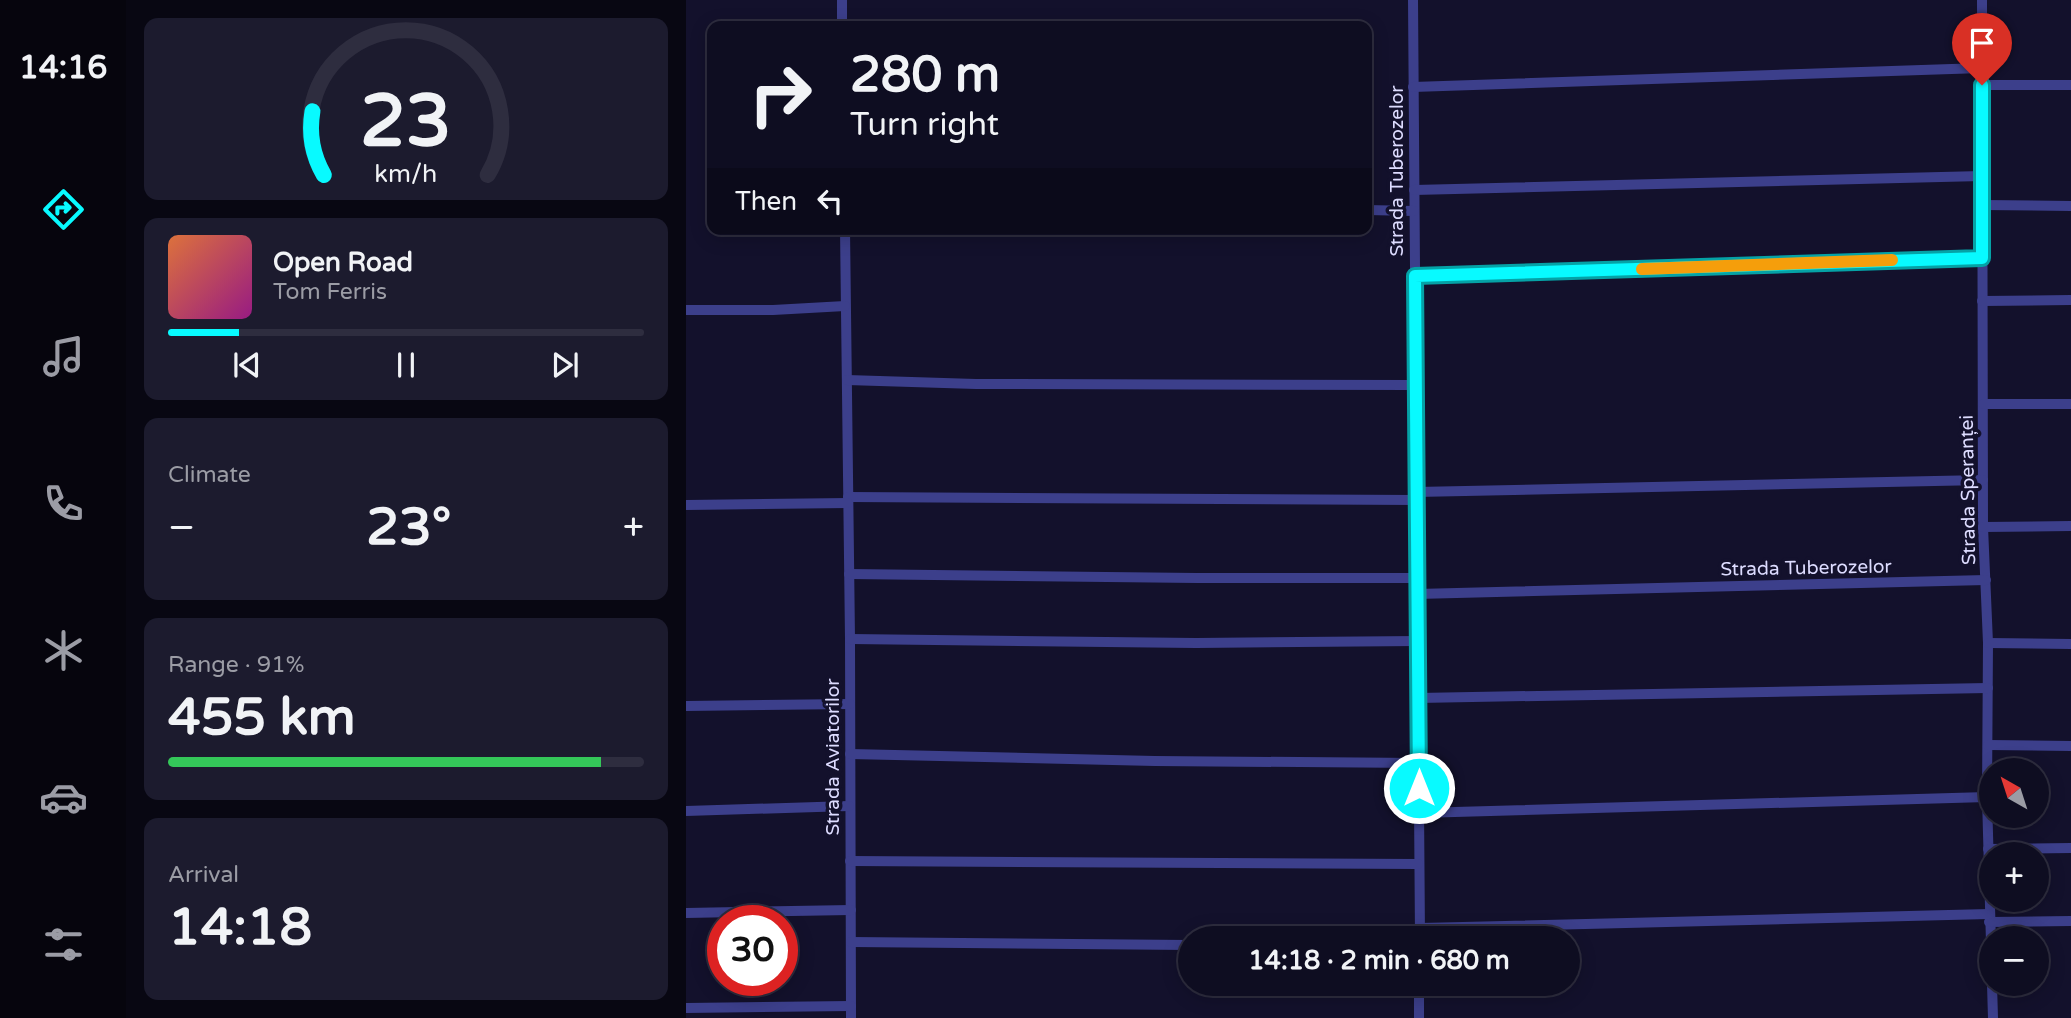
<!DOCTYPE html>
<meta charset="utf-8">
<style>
:root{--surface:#0e0d21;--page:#1c1b2e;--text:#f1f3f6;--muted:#9b9ca5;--line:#2e2d3f;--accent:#08faff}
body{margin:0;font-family:"Varela Round",sans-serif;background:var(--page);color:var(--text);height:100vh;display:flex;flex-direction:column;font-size:26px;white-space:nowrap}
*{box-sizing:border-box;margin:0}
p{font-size:23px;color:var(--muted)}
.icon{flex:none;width:38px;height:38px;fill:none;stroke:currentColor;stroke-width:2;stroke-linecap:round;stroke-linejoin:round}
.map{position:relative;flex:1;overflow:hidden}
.panel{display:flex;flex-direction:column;gap:18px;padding:18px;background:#080712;width:560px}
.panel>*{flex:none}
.hud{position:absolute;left:21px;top:21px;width:665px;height:214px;border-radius:14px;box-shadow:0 4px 18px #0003,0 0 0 2px var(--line);background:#0e0d21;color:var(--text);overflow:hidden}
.needle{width:46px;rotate:321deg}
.fabs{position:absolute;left:1293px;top:758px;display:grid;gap:14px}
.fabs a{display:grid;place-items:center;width:70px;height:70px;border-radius:50%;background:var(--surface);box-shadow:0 4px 18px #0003,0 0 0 2px var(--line);font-size:35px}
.speed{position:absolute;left:21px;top:905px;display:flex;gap:14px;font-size:35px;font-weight:700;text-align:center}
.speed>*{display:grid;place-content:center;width:91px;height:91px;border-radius:50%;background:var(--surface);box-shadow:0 4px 18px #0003,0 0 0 2px var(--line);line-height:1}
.speed .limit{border:10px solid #d22;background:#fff;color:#111}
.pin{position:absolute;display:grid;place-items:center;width:60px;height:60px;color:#fff;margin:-72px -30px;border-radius:50% 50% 50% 0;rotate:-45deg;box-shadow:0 0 7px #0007}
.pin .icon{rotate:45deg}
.me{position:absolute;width:77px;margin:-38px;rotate:0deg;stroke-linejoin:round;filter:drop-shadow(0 0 5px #0008)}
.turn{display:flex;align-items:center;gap:24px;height:147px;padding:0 28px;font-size:32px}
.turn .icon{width:91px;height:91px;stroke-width:2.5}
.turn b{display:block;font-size:49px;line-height:60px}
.then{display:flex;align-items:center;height:66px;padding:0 28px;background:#0003;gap:14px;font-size:26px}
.big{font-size:52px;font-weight:700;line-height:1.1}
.panel .tile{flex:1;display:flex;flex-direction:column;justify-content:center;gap:10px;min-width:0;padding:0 24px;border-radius:14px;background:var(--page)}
.panel .dial{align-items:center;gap:0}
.dial svg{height:182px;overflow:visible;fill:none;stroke:var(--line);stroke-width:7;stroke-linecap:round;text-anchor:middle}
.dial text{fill:var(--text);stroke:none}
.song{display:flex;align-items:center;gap:21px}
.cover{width:84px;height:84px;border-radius:10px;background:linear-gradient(135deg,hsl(20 70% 55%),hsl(310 70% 35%))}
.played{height:7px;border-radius:4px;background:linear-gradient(90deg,var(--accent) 15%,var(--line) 15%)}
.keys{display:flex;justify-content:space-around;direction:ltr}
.heat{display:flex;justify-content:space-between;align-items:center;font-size:38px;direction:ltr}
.charge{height:10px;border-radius:5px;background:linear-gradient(90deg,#34c759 91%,var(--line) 0)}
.trip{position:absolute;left:492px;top:926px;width:402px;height:70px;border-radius:35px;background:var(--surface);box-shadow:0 4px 18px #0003,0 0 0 2px var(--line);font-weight:700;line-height:70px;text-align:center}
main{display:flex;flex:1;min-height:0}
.menu{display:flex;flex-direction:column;width:126px;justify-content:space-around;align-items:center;background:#06050d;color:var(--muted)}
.menu .icon{width:49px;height:49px}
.menu .selected{color:var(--accent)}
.menu b{font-size:32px;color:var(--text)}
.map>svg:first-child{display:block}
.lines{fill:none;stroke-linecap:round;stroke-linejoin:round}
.street{stroke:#3c3f8b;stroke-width:10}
.route-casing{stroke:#05a2a6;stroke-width:18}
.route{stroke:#08faff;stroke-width:12}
.slow{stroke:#f59e0b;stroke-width:12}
.labels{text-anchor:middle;stroke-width:7;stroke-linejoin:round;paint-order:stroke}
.street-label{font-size:19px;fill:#dddcff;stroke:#13112c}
</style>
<main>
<nav class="menu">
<b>14:16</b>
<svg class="icon selected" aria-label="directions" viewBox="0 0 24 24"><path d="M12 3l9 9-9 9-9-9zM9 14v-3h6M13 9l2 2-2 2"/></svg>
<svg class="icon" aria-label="music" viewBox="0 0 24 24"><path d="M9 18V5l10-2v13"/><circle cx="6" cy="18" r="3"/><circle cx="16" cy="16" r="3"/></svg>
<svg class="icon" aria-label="phone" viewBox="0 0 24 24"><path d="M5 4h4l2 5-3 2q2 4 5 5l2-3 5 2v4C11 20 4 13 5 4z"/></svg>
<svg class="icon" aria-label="climate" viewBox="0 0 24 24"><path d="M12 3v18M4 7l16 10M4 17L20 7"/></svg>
<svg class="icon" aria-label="car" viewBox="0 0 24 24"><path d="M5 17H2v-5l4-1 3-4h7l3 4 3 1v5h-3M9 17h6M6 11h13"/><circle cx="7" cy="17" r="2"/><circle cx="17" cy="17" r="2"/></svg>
<svg class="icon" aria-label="filters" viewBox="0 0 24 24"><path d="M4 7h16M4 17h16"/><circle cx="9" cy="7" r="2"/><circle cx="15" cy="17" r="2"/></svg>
</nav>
<section class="panel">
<div class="tile dial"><svg viewBox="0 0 100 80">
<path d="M14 69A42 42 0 1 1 86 69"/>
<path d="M14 69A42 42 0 0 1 9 41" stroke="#08faff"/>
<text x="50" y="56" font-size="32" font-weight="700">23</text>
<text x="50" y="72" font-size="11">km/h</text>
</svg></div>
<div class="tile">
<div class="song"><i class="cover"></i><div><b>Open Road</b><p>Tom Ferris</p></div></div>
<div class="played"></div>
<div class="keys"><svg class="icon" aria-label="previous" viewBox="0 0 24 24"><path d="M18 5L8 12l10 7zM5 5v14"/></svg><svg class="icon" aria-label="pause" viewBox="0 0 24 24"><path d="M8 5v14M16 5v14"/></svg><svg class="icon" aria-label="next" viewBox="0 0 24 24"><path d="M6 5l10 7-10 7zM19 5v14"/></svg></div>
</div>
<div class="tile"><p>Climate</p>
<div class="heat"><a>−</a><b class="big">23°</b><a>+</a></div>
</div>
<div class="tile"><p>Range · 91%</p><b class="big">455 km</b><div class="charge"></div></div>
<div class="tile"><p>Arrival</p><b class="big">14:18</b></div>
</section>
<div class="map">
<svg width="1385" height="1018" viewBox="0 0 1385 1018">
<rect width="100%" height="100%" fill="#13112c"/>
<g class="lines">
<g class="street">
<path d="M727,0L734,938"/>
<path d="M1296,0L1297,527L1302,643L1301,797L1306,979"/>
<path d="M156,26V0"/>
<path d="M1296,85H1385"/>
<path d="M727,87L1296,68"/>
<path d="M728,190L1296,176"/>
<path d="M1296,205L1385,206"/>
<path d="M681,210L728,211"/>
<path d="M159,229L164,639L165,1018"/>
<path d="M729,276L1296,258"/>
<path d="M1296,301L1385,300"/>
<path d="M0,310H87L159,306"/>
<path d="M161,380L290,384L730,385"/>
<path d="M1297,404H1385"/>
<path d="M730,492L1297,480"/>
<path d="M162,497L730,500"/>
<path d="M0,505L162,503"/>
<path d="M1297,527L1385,526"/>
<path d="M163,574L511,578H731"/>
<path d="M731,594L1300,580"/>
<path d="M164,639L510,643L732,641"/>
<path d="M1302,643L1385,644"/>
<path d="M732,698L1302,688"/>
<path d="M0,706L164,704"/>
<path d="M1302,745L1385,746"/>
<path d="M164,754L469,761L733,763"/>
<path d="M0,811L163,806"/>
<path d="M733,813L1301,797"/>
<path d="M1302,849L1385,848"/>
<path d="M164,861L732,864"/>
<path d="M0,913L165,910"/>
<path d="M1303,922L1385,921"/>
<path d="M734,928L1303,914"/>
<path d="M165,942L504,945"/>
<path d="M1306,984L1307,1018"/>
<path d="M0,1008L165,1006"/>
<path d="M733,1018V984"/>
</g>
</g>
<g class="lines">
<defs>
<path id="route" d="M733,788L729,276L1296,258V85"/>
</defs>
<use href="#route" class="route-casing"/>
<use href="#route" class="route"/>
<path class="slow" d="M956,269L1206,260"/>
</g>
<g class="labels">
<g class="street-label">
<text transform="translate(710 171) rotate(-90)" y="7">Strada Tuberozelor</text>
<text transform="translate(1281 490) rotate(-91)" y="7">Strada Speranței</text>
<text transform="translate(1120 567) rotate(-1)" y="7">Strada Tuberozelor</text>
<text transform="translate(146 757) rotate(-90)" y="7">Strada Aviatorilor</text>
</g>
</g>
</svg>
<div class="fabs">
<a><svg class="needle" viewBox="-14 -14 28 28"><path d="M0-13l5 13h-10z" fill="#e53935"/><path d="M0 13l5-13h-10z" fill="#9b9ca5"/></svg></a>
<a>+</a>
<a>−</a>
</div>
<div class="speed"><div class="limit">30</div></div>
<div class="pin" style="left:1296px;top:85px;background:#d93025"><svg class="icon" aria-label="arrive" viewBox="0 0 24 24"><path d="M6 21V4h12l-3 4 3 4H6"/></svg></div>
<svg class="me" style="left:733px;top:788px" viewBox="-20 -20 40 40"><circle r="17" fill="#08faff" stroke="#fff" stroke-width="3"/><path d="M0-11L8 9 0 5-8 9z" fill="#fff"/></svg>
<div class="trip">14:18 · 2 min · 680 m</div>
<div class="hud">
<div class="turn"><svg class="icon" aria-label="right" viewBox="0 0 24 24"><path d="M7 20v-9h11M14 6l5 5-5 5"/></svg><div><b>280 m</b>Turn right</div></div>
<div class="then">Then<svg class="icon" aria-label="left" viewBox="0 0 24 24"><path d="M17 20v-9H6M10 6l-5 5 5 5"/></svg></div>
</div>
</div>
</main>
